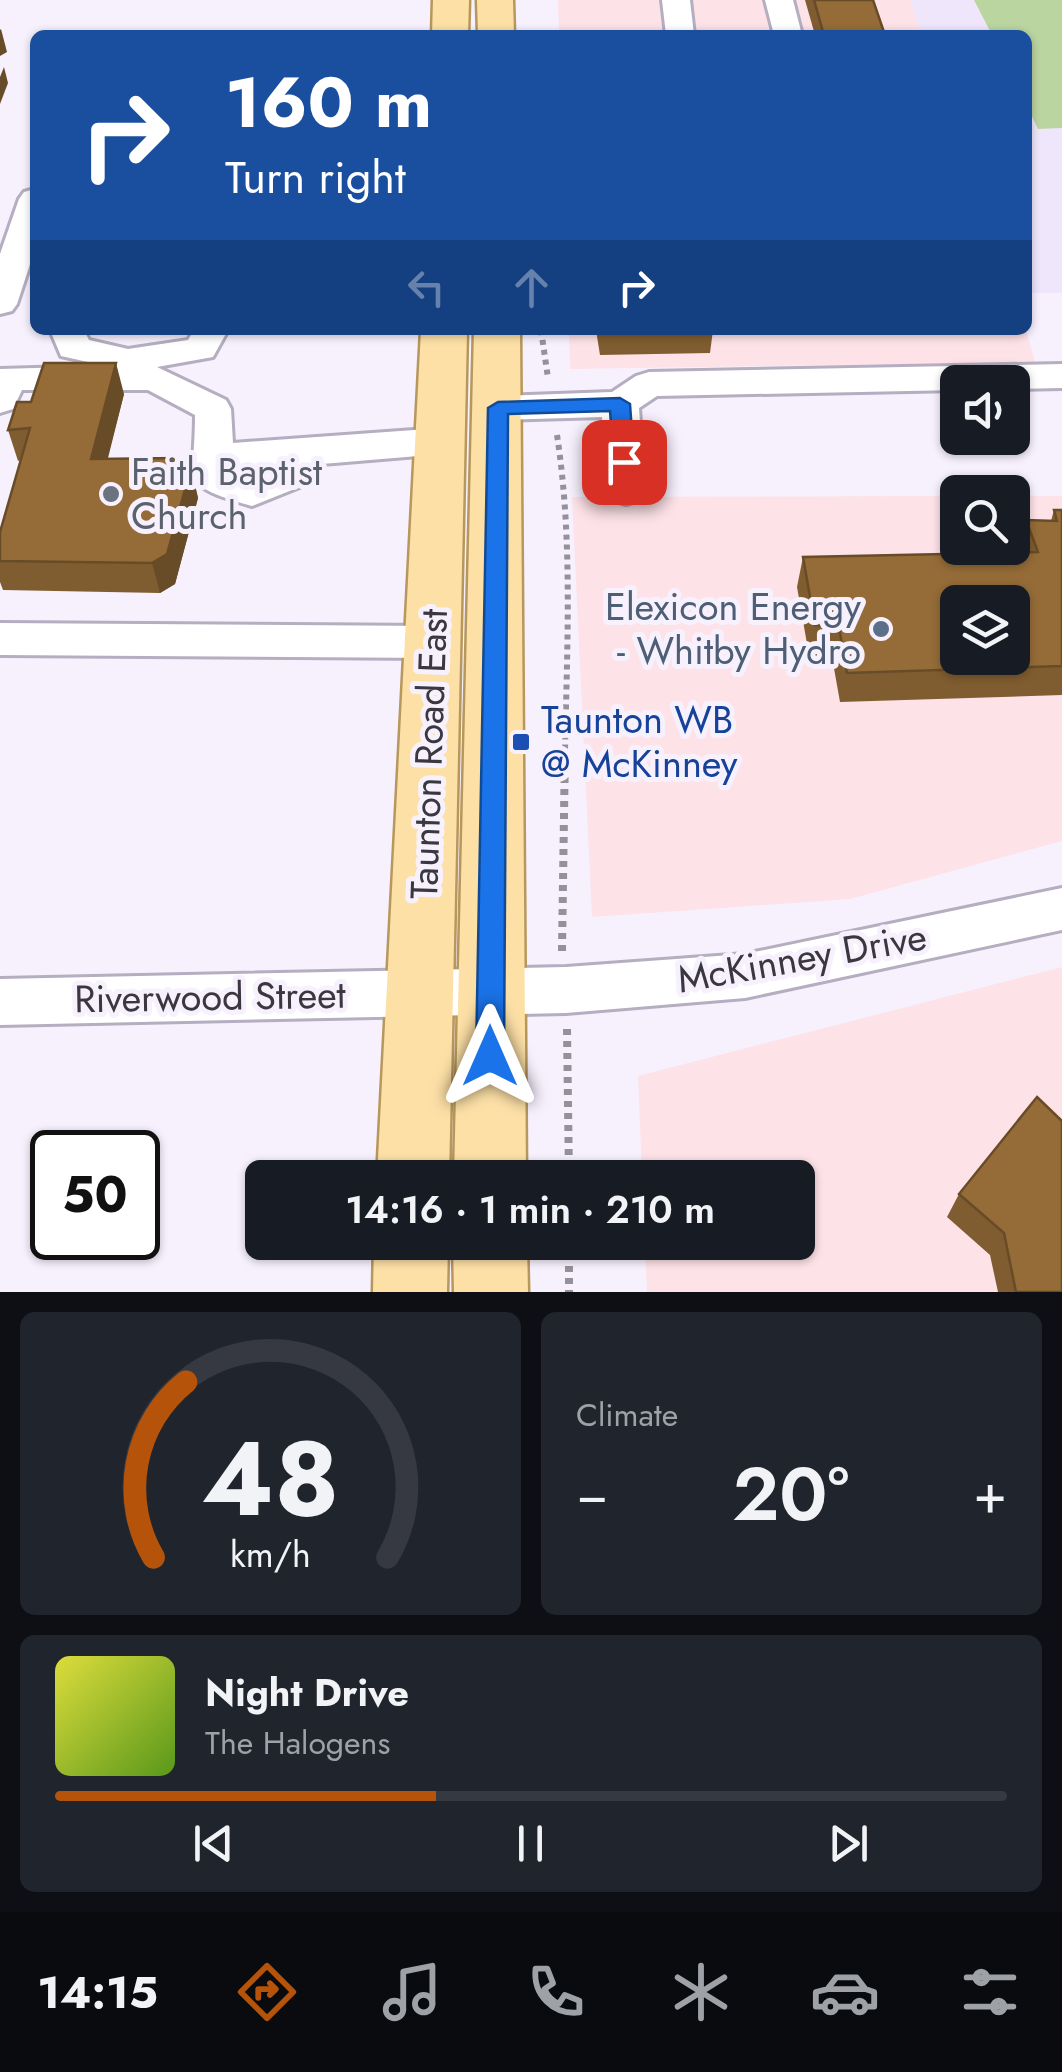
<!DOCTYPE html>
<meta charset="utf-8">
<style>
:root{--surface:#171b24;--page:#20242c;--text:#f1f3f6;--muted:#9ea1a6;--line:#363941;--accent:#b45309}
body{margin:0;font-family:Jost,sans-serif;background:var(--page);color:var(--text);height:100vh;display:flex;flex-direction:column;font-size:38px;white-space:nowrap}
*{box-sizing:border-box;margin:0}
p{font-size:32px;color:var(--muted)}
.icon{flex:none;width:55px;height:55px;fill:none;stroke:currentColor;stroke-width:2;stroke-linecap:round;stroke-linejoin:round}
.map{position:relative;height:1292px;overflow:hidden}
.details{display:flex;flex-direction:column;gap:20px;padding:20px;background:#0d0f14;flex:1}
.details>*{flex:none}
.hud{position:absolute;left:30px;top:30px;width:1002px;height:305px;border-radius:15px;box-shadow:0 2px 8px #0004;background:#1a4fa0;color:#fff;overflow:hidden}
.tools{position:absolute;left:940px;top:365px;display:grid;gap:20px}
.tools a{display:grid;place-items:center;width:90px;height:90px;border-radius:15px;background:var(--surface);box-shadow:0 2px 8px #0004;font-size:50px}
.speed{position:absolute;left:30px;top:1130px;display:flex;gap:20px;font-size:50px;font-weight:700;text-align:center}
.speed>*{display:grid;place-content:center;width:130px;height:130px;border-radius:50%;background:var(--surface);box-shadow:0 2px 8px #0004;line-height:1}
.speed .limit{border:5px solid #111;border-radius:15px;background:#fff;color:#111}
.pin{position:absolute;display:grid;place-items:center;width:85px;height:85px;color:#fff;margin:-42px;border-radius:20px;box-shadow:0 5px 15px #0006}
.me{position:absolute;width:110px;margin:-55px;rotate:0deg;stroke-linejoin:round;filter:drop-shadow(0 0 8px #0008)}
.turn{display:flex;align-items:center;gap:35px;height:210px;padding:0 30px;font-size:45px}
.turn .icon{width:130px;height:130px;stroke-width:2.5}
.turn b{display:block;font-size:70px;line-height:85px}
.lanes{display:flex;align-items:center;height:95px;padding:0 30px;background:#0003;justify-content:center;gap:50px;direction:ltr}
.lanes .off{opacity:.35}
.big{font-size:75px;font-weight:600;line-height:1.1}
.details .card{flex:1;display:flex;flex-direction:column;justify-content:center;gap:15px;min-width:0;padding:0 35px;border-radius:15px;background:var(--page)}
.details .dial{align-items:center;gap:0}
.dial svg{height:260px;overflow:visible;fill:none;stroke:var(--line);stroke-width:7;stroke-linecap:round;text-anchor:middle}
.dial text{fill:var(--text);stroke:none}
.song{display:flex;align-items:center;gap:30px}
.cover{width:120px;height:120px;border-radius:15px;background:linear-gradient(135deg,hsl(60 70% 55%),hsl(90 70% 35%))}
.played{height:10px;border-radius:5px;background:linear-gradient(90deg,var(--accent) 40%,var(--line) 40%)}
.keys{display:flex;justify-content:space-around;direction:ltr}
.heat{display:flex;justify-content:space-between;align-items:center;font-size:55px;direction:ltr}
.details .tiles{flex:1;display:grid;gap:20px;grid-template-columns:1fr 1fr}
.card:last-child{grid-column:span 2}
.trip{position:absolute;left:245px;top:1160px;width:570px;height:100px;border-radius:15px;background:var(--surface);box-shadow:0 2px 8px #0004;font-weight:600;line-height:100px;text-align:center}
.tab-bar{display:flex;height:160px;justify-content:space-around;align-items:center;background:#090b0e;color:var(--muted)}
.tab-bar .icon{width:70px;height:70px}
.tab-bar .selected{color:var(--accent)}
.tab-bar b{font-size:45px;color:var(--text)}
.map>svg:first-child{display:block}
.commercial{fill:#fde2e7;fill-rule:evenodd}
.built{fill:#efe6fc}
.green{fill:#bbd5a1}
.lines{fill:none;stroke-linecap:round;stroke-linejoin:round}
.minor-casing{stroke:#b5adc0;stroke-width:6}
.major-casing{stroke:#b7975b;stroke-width:5}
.path-far1{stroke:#95919b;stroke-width:6;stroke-dasharray:5 5;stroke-linecap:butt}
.path{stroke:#95919b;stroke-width:8;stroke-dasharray:6 6;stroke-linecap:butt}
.minor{fill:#fff;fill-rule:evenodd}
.major{fill:#fde0a6;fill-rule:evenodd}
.wall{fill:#805d30}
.shaded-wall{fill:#684c27}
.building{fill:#956c38;stroke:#684c27;stroke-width:2.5;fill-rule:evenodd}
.route{fill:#1a73e8;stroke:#114b97;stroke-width:2.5}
.worship-dot{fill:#6b7280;stroke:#f7f1fe;stroke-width:4}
.service-dot{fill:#5c6f8a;stroke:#f7f1fe;stroke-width:4}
.transit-dot{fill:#1a4fb4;stroke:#f7f1fe;stroke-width:4}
.labels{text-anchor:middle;stroke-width:10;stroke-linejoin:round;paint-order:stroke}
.worship-label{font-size:38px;fill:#5b616d;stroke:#f7f1fe;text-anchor:start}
.service-label{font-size:38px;fill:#4e5e75;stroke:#f7f1fe;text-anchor:end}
.transit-label{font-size:38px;fill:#164399;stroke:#f7f1fe;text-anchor:start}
.street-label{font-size:38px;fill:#3a373f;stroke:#f7f1fe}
</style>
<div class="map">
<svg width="1062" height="1292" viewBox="0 0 1062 1292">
<rect width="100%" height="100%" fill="#f7f1fe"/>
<g class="commercial">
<path d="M558,0H910L922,35H559Z"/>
<path d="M569,330H1026L1035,362L570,369Z"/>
<path d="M957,496L958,548H1012L1013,496H1062V841L850,899L592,917L572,497ZM958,602H1012V658H958Z"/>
<path d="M1062,967V1292H647L645,1243L798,1242V1178L642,1177L638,1076Z"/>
</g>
<path class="built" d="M910,0H1062V293H1028V35H922Z"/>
<path class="green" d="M974,0H1062V128L1038,129L1028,108V35H992Z"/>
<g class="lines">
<defs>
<g id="minor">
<path d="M662,0H690L694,35H666Z"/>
<path d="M765,0H793L802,35H774Z"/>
<path d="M35,189V249L17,304L12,311L0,314V254L19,199L24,192Z"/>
<path d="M50,330H84L89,340L128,349L188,340L194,330H228L213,357L157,367L226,400L231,409L233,443L442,428L455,432L461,441L455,450L442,454L310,465L302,486L252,506C178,485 195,483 195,415L148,390H22L13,409L0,413V369L106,366L61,356ZM271,468L251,478L232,471V469Z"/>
<path d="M1062,364V388L1012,389V382H958V390L657,396L639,408L645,491L640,500L626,504L612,500L607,491L602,417L498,420L485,417L480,408L485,399L498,396L612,392L636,376L649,372Z"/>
<path d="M0,623L434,626L449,631L455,642L449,653L434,658L0,655Z"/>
<path d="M1062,888V930L745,998L566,1013L0,1025V979L566,967L745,954Z"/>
</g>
<g id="major">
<path d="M433,0H469L468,35H432Z"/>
<path d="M477,0H513L514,35H478Z"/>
<path d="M421,330H467L449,1178H377Z"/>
<path d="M474,330H520L526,1178H454Z"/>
<path d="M374,1242H448L447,1292H373Z"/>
<path d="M453,1242H527L528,1292H454Z"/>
</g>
</defs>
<use href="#minor" class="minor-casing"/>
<use href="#major" class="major-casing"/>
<g class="path-far1">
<path d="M541,330L548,378"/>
<path d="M557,435C573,540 567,645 565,751"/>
</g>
<g class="path">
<path d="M562,951L565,748"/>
<path d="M567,1029L569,1178"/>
<path d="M569,1242V1292"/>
</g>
<use href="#minor" class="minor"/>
<use href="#major" class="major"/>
</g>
<g class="wall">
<path d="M805,0H873L885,35H815Z"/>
<path d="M596,330H713L710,353L600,355Z"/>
<path d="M124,394L107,459L191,468L198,498L175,584L160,593L3,590L0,582V532L21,460L18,461L8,430L31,402Z"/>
<path d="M1054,510H1062V695L840,702L832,657L809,655L797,587L803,557L1017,553L1016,550L1026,520L1051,521Z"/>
<path d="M1062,1121V1292H998L990,1255L947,1217L959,1194Z"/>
</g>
<g class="shaded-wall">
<path d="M1,29L7,52L0,56V30Z"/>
<path d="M4,67L8,83L0,104V77Z"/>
<path d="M116,363L124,394L100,490L91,459Z"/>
<path d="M191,468L198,498L175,584L160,593L152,563Z"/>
</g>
<g class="building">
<path d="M814,0H873L885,35H824Z"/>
<path d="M600,330H659L601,331Z"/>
<path d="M44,363H116L91,459L180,458L191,468L167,554L152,563L0,561V532L30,428L8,430L17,402H31Z"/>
<path d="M1054,510H1062V666L847,673L839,627L815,625L803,557L1038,552L1026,520L1057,521ZM958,602H1012V658H958Z"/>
<path d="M1037,1097L1062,1121V1292H1016L1004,1233L959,1194Z"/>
</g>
<path class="route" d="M620,398L630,404L634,462L624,469L614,462L610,411L508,414L504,1056L500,1065L490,1069L480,1065L476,1056L488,408L498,402Z"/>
<circle class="worship-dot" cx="111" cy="494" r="10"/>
<circle class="service-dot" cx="881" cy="629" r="10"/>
<rect class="transit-dot" x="511" y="732" width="20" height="20" rx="5"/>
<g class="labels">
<g class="worship-label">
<text x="131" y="485">Faith Baptist<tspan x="131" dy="44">Church</tspan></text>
</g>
<g class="service-label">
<text x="861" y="620">Elexicon Energy<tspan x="861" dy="44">- Whitby Hydro</tspan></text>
</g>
<g class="transit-label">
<text x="541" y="733">Taunton WB<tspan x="541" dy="44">@ McKinney</tspan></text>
</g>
<g class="street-label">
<text transform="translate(429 754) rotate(-88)" y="13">Taunton Road East</text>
<text transform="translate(802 958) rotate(-10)" y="13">McKinney Drive</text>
<text transform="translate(210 997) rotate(-1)" y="13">Riverwood Street</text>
</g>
</g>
</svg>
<div class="tools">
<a><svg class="icon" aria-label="sound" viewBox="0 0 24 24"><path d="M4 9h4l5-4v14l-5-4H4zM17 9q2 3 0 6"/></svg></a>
<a><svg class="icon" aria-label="search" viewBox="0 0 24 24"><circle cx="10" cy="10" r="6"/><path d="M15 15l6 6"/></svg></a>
<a><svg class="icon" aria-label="layers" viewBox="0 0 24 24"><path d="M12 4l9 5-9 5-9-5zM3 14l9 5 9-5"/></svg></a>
</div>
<div class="speed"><div class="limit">50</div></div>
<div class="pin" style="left:624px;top:462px;background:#d93025"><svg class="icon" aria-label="arrive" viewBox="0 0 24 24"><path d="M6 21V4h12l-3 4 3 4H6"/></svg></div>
<svg class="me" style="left:490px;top:1056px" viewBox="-20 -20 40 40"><path d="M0-17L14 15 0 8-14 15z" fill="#1a73e8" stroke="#fff" stroke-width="4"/></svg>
<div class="trip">14:16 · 1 min · 210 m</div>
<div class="hud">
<div class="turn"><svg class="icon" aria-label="right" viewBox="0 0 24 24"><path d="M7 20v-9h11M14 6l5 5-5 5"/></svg><div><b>160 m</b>Turn right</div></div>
<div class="lanes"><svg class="icon off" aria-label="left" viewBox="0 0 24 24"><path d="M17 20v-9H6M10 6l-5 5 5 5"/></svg><svg class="icon off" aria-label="ahead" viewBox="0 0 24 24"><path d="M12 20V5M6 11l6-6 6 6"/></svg><svg class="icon" aria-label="right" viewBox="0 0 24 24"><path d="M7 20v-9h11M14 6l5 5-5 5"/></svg></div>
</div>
</div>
<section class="details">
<div class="tiles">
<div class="card dial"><svg viewBox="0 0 100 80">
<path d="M14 69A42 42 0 1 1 86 69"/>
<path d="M14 69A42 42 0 0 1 24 15" stroke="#b45309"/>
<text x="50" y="56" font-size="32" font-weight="700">48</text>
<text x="50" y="72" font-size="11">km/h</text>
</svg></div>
<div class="card"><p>Climate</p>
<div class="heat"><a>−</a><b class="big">20°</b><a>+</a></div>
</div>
<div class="card">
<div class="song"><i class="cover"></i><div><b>Night Drive</b><p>The Halogens</p></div></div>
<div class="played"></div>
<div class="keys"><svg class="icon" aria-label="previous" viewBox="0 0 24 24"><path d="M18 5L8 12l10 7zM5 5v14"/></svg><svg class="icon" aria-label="pause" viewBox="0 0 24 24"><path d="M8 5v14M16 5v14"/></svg><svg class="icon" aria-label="next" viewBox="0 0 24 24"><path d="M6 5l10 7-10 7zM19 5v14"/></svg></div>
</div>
</div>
</section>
<nav class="tab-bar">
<b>14:15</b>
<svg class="icon selected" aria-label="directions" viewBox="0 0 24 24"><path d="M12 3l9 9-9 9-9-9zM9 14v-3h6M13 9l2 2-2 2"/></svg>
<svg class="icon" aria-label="music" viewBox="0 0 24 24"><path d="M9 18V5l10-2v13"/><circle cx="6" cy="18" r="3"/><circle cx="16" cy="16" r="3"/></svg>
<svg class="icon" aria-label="phone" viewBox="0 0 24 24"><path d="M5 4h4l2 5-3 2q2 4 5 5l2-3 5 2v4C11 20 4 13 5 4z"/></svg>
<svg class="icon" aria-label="climate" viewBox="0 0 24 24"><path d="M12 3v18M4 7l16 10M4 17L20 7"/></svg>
<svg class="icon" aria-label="car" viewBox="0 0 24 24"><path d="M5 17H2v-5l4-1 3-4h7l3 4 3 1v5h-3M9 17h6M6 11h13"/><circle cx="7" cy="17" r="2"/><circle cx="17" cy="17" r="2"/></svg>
<svg class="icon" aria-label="filters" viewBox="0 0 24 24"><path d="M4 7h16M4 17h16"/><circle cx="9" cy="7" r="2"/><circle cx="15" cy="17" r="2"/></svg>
</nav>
